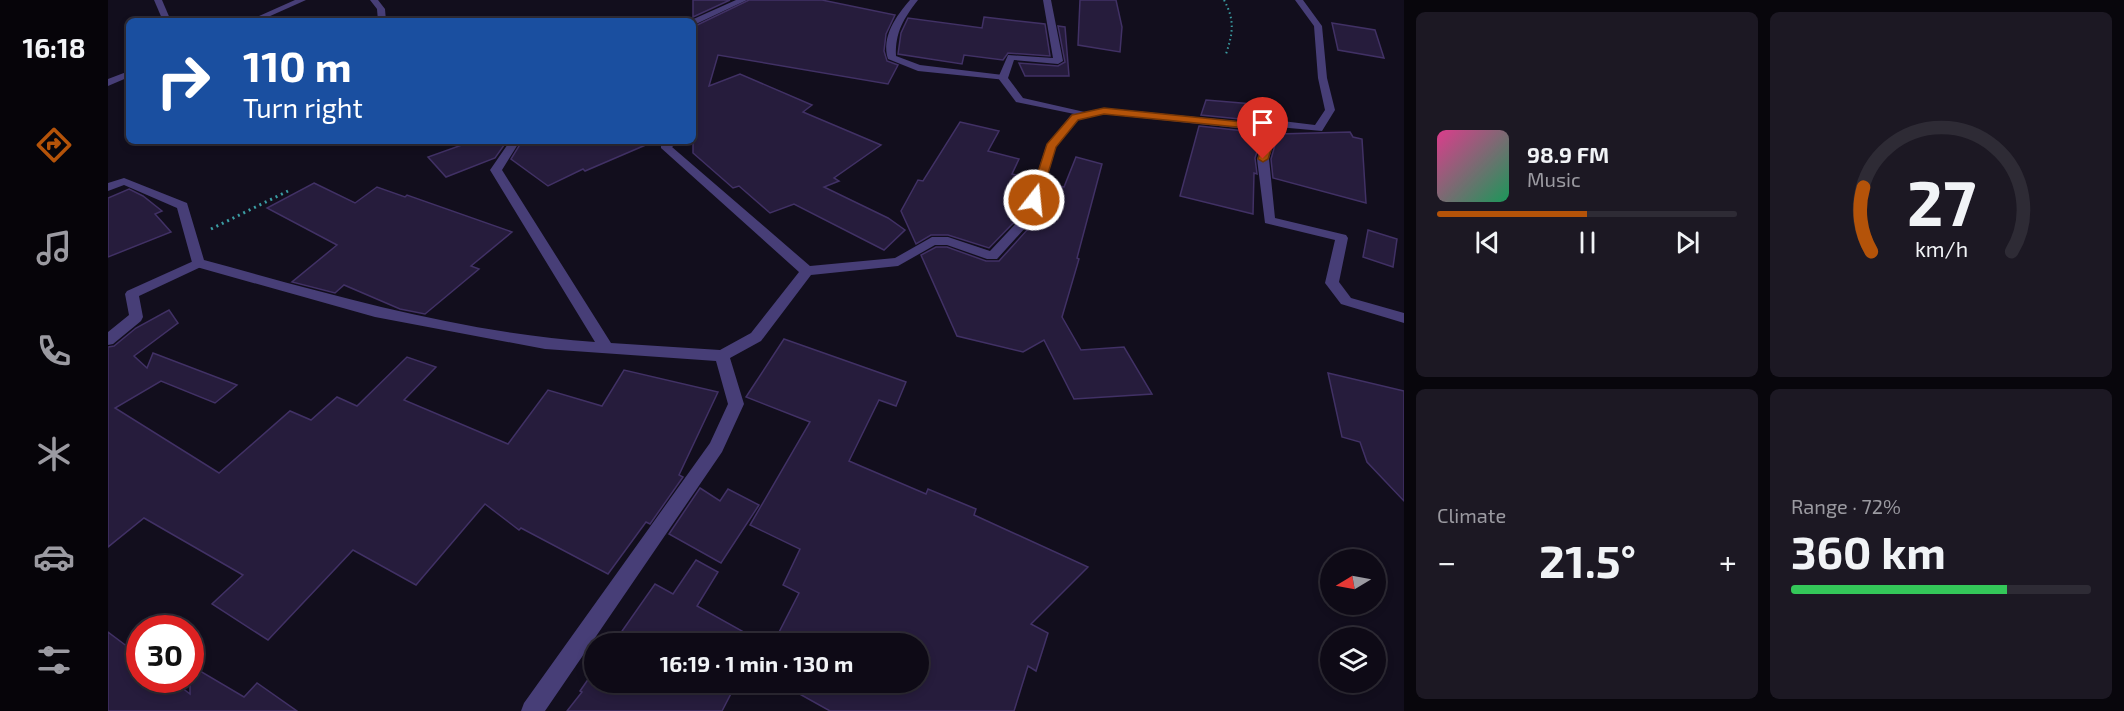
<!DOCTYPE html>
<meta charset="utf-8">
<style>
:root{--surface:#0e0a16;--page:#1c1823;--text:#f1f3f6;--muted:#9b9aa1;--line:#2e2b35;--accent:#b45309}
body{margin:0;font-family:"Exo 2",sans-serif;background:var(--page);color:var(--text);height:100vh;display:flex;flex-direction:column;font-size:22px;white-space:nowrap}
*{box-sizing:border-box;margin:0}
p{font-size:20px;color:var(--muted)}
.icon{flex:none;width:33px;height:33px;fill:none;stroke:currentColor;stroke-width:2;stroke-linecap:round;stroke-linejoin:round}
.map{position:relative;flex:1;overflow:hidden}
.sheet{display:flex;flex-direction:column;gap:12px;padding:12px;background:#08060c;width:720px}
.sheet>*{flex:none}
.hud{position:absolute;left:18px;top:18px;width:570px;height:126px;border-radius:9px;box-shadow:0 3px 9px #0003,0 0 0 2px var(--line);background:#1a4fa0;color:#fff;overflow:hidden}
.needle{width:39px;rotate:260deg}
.fabs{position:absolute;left:1212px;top:549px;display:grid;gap:12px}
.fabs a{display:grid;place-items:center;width:66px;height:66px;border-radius:50%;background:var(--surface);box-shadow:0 3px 9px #0003,0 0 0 2px var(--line);font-size:30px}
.speed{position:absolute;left:18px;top:615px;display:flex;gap:12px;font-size:30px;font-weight:700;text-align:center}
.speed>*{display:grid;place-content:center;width:78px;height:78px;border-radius:50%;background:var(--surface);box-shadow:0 3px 9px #0003,0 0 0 2px var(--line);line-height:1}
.speed .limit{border:9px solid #d22;background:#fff;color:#111}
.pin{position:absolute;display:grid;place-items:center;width:51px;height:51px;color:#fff;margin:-62px -26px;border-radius:50% 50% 50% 0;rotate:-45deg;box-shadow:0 0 6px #0007}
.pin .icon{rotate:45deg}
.me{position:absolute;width:66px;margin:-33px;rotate:16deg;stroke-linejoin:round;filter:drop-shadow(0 0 4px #0008)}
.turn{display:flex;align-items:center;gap:21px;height:126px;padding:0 18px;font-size:27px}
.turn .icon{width:78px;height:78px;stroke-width:2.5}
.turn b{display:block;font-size:42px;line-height:51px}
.big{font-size:45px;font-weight:700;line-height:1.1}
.sheet .widget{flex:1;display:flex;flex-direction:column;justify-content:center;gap:9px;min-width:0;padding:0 21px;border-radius:9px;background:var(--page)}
.sheet .dial{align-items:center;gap:0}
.dial svg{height:156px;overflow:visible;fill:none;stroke:var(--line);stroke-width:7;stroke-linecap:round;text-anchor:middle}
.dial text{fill:var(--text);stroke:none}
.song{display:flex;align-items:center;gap:18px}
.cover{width:72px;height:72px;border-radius:9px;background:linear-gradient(135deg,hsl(330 70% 55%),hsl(150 70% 35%))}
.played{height:6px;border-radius:3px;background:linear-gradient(90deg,var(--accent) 50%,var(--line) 50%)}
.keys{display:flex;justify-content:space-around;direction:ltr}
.heat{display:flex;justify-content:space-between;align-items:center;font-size:33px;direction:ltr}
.charge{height:9px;border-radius:4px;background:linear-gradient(90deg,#34c759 72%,var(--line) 0)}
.sheet .tiles{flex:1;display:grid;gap:12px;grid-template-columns:repeat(2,1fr)}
.trip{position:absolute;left:476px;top:633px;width:345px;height:60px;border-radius:30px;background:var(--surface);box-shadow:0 3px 9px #0003,0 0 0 2px var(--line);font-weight:700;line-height:60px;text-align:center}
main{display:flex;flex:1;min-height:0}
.tabs{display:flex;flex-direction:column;width:108px;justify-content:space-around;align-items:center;background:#060409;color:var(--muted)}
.tabs .icon{width:42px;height:42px}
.tabs .selected{color:var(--accent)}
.tabs b{font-size:27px;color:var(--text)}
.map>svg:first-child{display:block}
.building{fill:#261c3c;stroke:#413165;stroke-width:1.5}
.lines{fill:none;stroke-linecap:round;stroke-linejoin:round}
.path-far1{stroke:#3b9da3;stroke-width:2;stroke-dasharray:1.5 3;stroke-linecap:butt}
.path{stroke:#3b9da3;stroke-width:3;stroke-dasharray:2 4;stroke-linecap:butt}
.service{fill:#473e77;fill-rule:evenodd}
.minor{fill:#473e77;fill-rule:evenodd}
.route{fill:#b45309;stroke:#753606;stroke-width:1.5}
</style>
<main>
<nav class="tabs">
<b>16:18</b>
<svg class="icon selected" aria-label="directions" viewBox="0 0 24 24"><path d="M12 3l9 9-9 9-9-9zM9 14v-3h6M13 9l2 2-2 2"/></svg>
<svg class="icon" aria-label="music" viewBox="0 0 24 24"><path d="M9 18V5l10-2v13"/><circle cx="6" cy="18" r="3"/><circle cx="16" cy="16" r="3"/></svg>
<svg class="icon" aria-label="phone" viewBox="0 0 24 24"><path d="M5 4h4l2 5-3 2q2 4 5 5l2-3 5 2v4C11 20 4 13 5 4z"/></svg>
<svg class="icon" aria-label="climate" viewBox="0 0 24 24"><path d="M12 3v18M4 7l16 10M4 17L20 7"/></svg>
<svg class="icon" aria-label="car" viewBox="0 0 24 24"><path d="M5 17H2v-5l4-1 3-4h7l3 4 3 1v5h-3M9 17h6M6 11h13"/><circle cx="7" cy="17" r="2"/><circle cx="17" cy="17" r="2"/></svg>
<svg class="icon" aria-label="filters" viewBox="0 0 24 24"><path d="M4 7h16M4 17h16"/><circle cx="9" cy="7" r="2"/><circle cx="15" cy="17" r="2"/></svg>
</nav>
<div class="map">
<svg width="1296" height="711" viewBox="0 0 1296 711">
<rect width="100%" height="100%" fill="#120e1d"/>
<g class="building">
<path d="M585,0H622L585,17Z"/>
<path d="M641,0H714L787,15L778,34L776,51L779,61L790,65L780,84L610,55L601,86L632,74L704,105L695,112L773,145L726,178L731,181L716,187L780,218L797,230L776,250L686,204L662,213L631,186L625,188L585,153V27Z"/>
<path d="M972,0H1008L1014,27L1012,52L970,45Z"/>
<path d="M876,17L937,24L942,56L900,53L895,60L856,55L854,64L790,54L793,33L800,18L874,28Z"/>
<path d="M1224,23L1267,30L1276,58L1230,50Z"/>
<path d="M950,26L957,27L961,76H917L911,63L950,66L957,62Z"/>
<path d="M1098,100L1145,104L1151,121L1093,115Z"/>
<path d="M852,122L891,131L880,151L911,159L904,174L925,179L914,214L881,248L840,235H823L808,244L793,211L810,180L815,181Z"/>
<path d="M1091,126L1155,133L1147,158L1149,174L1146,173L1145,214L1072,196Z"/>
<path d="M1242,132L1245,137L1254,139L1258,203L1165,178L1163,159L1170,134Z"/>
<path d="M365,141H399L387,158L338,177L320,157Z"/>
<path d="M414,141H547L477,171L475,169L440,186L403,159Z"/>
<path d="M968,157L994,164L969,258L971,259L954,317L973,350L1016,347L1044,394L966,399L936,340L915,352L849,336L813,255L828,247H839L878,261H891L930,218L940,183L956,187Z"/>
<path d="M206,183L247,203L269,187L297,197L299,195L404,232L363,266L371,269L317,314L292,309L236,285L227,293L184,282L229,245L159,208Z"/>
<path d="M21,189L35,196L54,211L47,214L63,232L0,257V198Z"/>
<path d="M1260,230L1289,239L1285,267L1255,257Z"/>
<path d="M61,310L70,323L26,356L39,368L45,353L129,385L107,403L53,381L7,408L111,473L182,411L203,420L229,397L249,406L299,357L328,367L296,400L400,444L440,390L494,406L516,370L610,392L571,475L575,477L542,524L538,522L500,574L413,528L411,530L377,504L308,585L245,550L160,640L104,604L135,575L36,518L0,547V347L6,346L28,328Z"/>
<path d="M676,339L798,382L788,406L771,400L741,461L818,494L820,489L868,509L866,515L980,567L923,624L940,633L928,671L920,666L906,711H722L670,682H810V644H665L691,593L675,585L692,549L642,525L702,422L638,397Z"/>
<path d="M1220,373L1296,391V501L1259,462L1252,442L1234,437Z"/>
<path d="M592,488L612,501L620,489L651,505L613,563L561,534Z"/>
<path d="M588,560L610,572L589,606L657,644H505L547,584L565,594Z"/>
<path d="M0,632L32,656V680H64L82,694V665L136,697L149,683L189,711H0Z"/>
<path d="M486,671V682H629L614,711H459L474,692L472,691Z"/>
</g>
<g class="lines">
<path class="path-far1" d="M1116,0C1127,20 1125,33 1118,54"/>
<path class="path" d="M103,229L180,191"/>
<g class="service">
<path d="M46,0H54L63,21H55Z"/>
<path d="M935,0H943L955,61L950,64L906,60L900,78L915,98L981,113V117L908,102L890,78L900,55L945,58Z"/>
<path d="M90,259L95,260L97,263L95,266L31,296L35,317L33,321L5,344L0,345V332L21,315L17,294L19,291Z"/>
</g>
<g class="minor">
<path d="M187,0H198L151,21H140Z"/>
<path d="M262,0H270L277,9L278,21H270L269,9Z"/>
<path d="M628,0H639L588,24L585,25V21H581Z"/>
<path d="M802,0H810C796,18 787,32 788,56L812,65L895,75L900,78L898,80L810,71L780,59C773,37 788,16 802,0Z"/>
<path d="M1187,0H1195L1214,26L1219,78L1227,110L1214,131L1170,127L1161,159L1167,218L1238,235L1240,238L1231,282L1243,298L1296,313V323L1233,304L1217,283L1227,240L1157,223L1149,159L1158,131L996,114L971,119L948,147L928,216L889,259H879L839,245H827L790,266L703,275L653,341L622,358L636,404L614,452L437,711H413L416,703L602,443L620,404L608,361L437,349L267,317L85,266L69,208L16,185L0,191V183L16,178L79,203L96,260C224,295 354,333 487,342L382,170L402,141H412L394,170L503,343L612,350L643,333L691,272L553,148V144L559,141H572L564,147L702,266L787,258L824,237H840L882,251L916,215L938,146L963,115L996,108L1160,124L1166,120L1207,125L1217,110L1210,78L1206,26Z"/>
<path d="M21,71V77L0,86V79Z"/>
</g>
</g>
<path class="route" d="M996,108L1165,125L1170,128L1160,159L1155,162L1150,159L1159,130L996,114L970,120L948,147L932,200L930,202H922L921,200L939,144L964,115Z"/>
</svg>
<div class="fabs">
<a><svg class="needle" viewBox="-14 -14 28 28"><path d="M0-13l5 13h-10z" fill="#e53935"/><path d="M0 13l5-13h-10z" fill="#9b9aa1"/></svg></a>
<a><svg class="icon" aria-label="layers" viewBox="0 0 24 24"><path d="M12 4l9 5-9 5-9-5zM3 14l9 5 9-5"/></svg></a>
</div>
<div class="speed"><div class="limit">30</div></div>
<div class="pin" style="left:1155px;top:159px;background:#d93025"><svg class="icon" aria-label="arrive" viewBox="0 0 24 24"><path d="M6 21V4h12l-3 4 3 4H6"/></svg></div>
<svg class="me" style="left:926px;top:200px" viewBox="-20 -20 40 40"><circle r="17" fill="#b45309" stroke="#fff" stroke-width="3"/><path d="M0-11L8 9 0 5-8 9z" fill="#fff"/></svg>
<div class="trip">16:19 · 1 min · 130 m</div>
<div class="hud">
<div class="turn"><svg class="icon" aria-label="right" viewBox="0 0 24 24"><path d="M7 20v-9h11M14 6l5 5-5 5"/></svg><div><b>110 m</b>Turn right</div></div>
</div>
</div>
<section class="sheet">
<div class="tiles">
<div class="widget">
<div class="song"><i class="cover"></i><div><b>98.9 FM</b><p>Music</p></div></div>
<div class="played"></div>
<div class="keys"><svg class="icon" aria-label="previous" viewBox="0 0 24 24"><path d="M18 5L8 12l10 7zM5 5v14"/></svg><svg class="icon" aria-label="pause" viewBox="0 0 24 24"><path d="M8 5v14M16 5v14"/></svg><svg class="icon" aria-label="next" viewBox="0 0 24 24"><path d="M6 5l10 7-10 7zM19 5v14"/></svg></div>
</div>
<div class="widget dial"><svg viewBox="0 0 100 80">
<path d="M14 69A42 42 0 1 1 86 69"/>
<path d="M14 69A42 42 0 0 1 10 36" stroke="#b45309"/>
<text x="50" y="56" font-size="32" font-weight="700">27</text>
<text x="50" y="72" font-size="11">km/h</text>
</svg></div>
<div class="widget"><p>Climate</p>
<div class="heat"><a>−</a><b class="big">21.5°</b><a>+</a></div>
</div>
<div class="widget"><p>Range · 72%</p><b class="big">360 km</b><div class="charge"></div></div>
</div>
</section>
</main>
